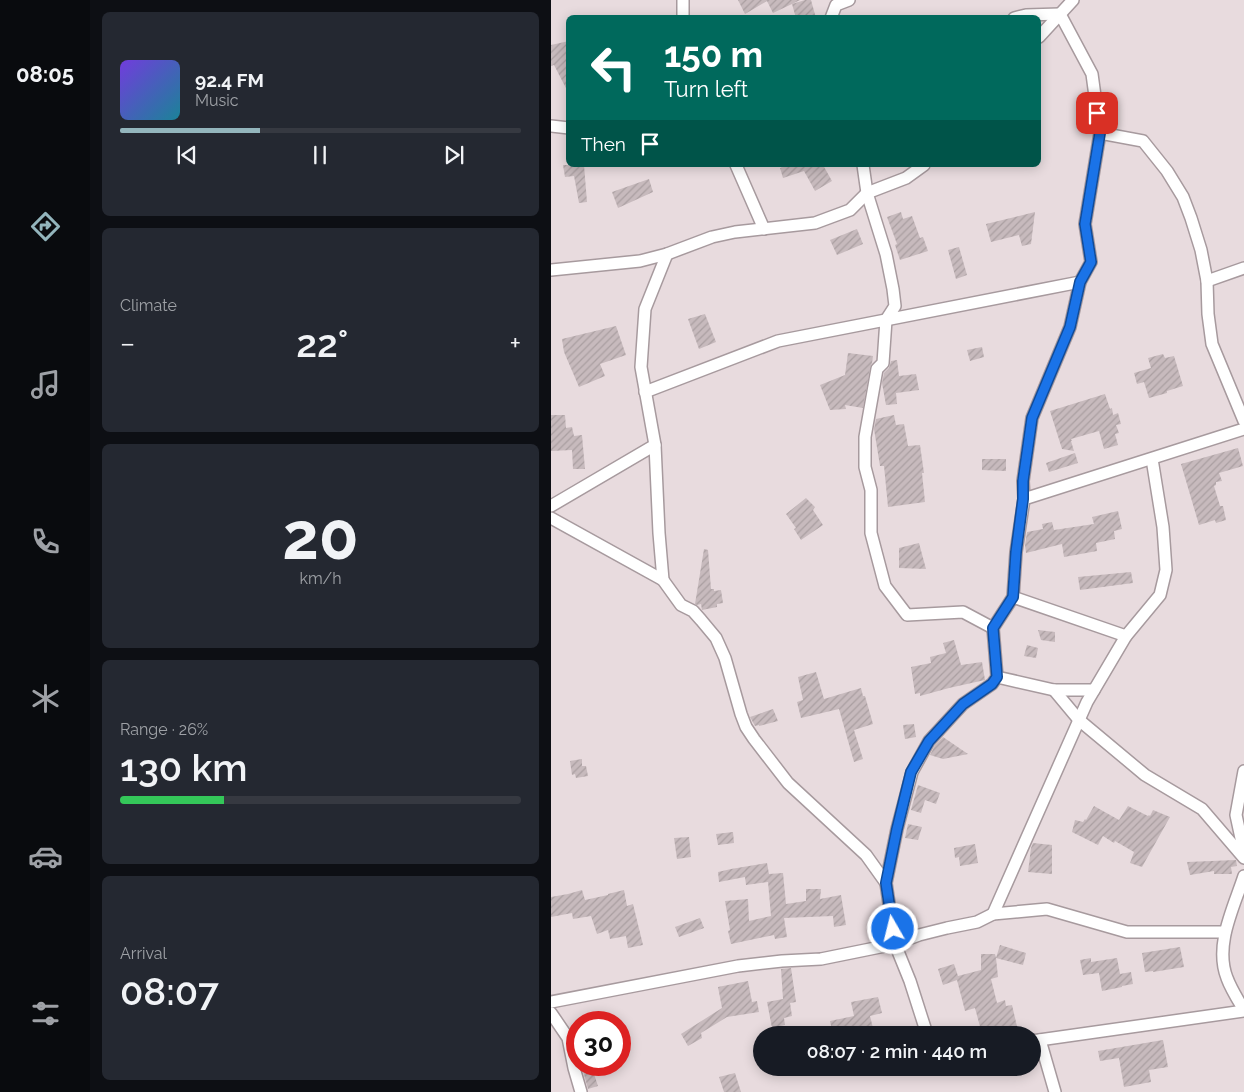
<!DOCTYPE html>
<meta charset="utf-8">
<style>
:root{--surface:#171b24;--page:#242831;--text:#f1f3f6;--muted:#9ea1a6;--line:#363941;--accent:#93b5bc}
body{margin:0;font-family:Raleway,sans-serif;background:var(--page);color:var(--text);height:100vh;display:flex;flex-direction:column;font-size:19px;white-space:nowrap}
*{box-sizing:border-box;margin:0}
p{font-size:16px;color:var(--muted)}
.icon{flex:none;width:28px;height:28px;fill:none;stroke:currentColor;stroke-width:2;stroke-linecap:round;stroke-linejoin:round}
.map{position:relative;flex:1;overflow:hidden}
.side{display:flex;flex-direction:column;gap:12px;padding:12px;background:#0d0f14;width:461px}
.side>*{flex:none}
.hud{position:absolute;left:15px;top:15px;width:475px;height:152px;border-radius:8px;box-shadow:0 2px 12px #0003;background:#00695c;color:#fff;overflow:hidden}
.speed{position:absolute;left:15px;top:1011px;display:flex;gap:10px;font-size:25px;font-weight:700;text-align:center}
.speed>*{display:grid;place-content:center;width:65px;height:65px;border-radius:50%;background:var(--surface);box-shadow:0 2px 12px #0003;line-height:1}
.speed .limit{border:8px solid #d22;background:#fff;color:#111}
.pin{position:absolute;display:grid;place-items:center;width:42px;height:42px;color:#fff;margin:-21px;border-radius:10px;box-shadow:0 2px 8px #0006}
.me{position:absolute;width:55px;margin:-28px;rotate:352deg;stroke-linejoin:round;filter:drop-shadow(0 0 4px #0008)}
.turn{display:flex;align-items:center;gap:18px;height:105px;padding:0 15px;font-size:22px}
.turn .icon{width:65px;height:65px;stroke-width:2.5}
.turn b{display:block;font-size:35px;line-height:42px}
.then{display:flex;align-items:center;height:48px;padding:0 15px;background:#0003;gap:10px;font-size:19px}
.big{font-size:38px;font-weight:600;line-height:1.1}
.side .card{flex:1;display:flex;flex-direction:column;justify-content:center;gap:8px;min-width:0;padding:0 18px;border-radius:8px;background:var(--page)}
.side .dial{align-items:center;gap:0}
.dial b{font-size:65px;line-height:1}
.song{display:flex;align-items:center;gap:15px}
.cover{width:60px;height:60px;border-radius:8px;background:linear-gradient(135deg,hsl(260 70% 55%),hsl(190 70% 35%))}
.played{height:5px;border-radius:2px;background:linear-gradient(90deg,var(--accent) 35%,var(--line) 35%)}
.keys{display:flex;justify-content:space-around;direction:ltr}
.heat{display:flex;justify-content:space-between;align-items:center;font-size:28px;direction:ltr}
.charge{height:8px;border-radius:4px;background:linear-gradient(90deg,#34c759 26%,var(--line) 0)}
.trip{position:absolute;left:202px;top:1026px;width:288px;height:50px;border-radius:25px;background:var(--surface);box-shadow:0 2px 12px #0003;font-weight:600;line-height:50px;text-align:center}
main{display:flex;flex:1;min-height:0}
.menu{display:flex;flex-direction:column;width:90px;justify-content:space-around;align-items:center;background:#090b0e;color:var(--muted)}
.menu .icon{width:35px;height:35px}
.menu .current{color:var(--accent)}
.menu b{font-size:22px;color:var(--text)}
.map>svg:first-child{display:block}
.building{fill:url(#building-hatch)}
.lines{fill:none;stroke-linecap:round;stroke-linejoin:round}
.minor-casing{stroke:#a79a9e;stroke-width:14}
.minor{stroke:#fff;stroke-width:11}
.route-casing{stroke:#114b97;stroke-width:12}
.route{stroke:#1a73e8;stroke-width:9}
</style>
<main>
<nav class="menu">
<b>08:05</b>
<svg class="icon current" aria-label="directions" viewBox="0 0 24 24"><path d="M12 3l9 9-9 9-9-9zM9 14v-3h6M13 9l2 2-2 2"/></svg>
<svg class="icon" aria-label="music" viewBox="0 0 24 24"><path d="M9 18V5l10-2v13"/><circle cx="6" cy="18" r="3"/><circle cx="16" cy="16" r="3"/></svg>
<svg class="icon" aria-label="phone" viewBox="0 0 24 24"><path d="M5 4h4l2 5-3 2q2 4 5 5l2-3 5 2v4C11 20 4 13 5 4z"/></svg>
<svg class="icon" aria-label="climate" viewBox="0 0 24 24"><path d="M12 3v18M4 7l16 10M4 17L20 7"/></svg>
<svg class="icon" aria-label="car" viewBox="0 0 24 24"><path d="M5 17H2v-5l4-1 3-4h7l3 4 3 1v5h-3M9 17h6M6 11h13"/><circle cx="7" cy="17" r="2"/><circle cx="17" cy="17" r="2"/></svg>
<svg class="icon" aria-label="filters" viewBox="0 0 24 24"><path d="M4 7h16M4 17h16"/><circle cx="9" cy="7" r="2"/><circle cx="15" cy="17" r="2"/></svg>
</nav>
<section class="side">
<div class="card">
<div class="song"><i class="cover"></i><div><b>92.4 FM</b><p>Music</p></div></div>
<div class="played"></div>
<div class="keys"><svg class="icon" aria-label="previous" viewBox="0 0 24 24"><path d="M18 5L8 12l10 7zM5 5v14"/></svg><svg class="icon" aria-label="pause" viewBox="0 0 24 24"><path d="M8 5v14M16 5v14"/></svg><svg class="icon" aria-label="next" viewBox="0 0 24 24"><path d="M6 5l10 7-10 7zM19 5v14"/></svg></div>
</div>
<div class="card"><p>Climate</p>
<div class="heat"><a>−</a><b class="big">22°</b><a>+</a></div>
</div>
<div class="card dial"><b>20</b><p>km/h</p></div>
<div class="card"><p>Range · 26%</p><b class="big">130 km</b><div class="charge"></div></div>
<div class="card"><p>Arrival</p><b class="big">08:07</b></div>
</section>
<div class="map">
<svg width="693" height="1092" viewBox="0 0 693 1092">
<defs>
<pattern id="building-hatch" width="6" height="6" patternUnits="userSpaceOnUse" patternTransform="scale(1.25)"><rect width="6" height="6" fill="#c7babd"/><path d="M-1 1l2-2M0 6l6-6M5 7l2-2" fill="none" stroke="#aa9fa1"/></pattern>
</defs>
<rect width="100%" height="100%" fill="#e8dbde"/>
<g class="building">
<path d="M187,0H249L241,4L254,0H260L265,18H245L241,4L222,13L216,1L194,14Z"/>
<path d="M18,41V94L3,65L0,66V45Z"/>
<path d="M12,165H33L36,202L28,203L23,176L14,177Z"/>
<path d="M239,165H272L281,181L264,191L253,171L232,178L229,168Z"/>
<path d="M98,179L102,192L67,208L61,192Z"/>
<path d="M350,212L352,219L361,216L369,238L372,237L377,251L349,260L344,245L346,244L336,217Z"/>
<path d="M484,212L480,244L471,246L468,235L440,242L435,224Z"/>
<path d="M306,229L312,244L286,255L279,240Z"/>
<path d="M408,247L416,275L405,279L397,250Z"/>
<path d="M154,314L165,342L148,349L137,319Z"/>
<path d="M65,326L75,355L49,364L54,376L28,387L13,352L11,339Z"/>
<path d="M431,347L433,357L419,361L416,350Z"/>
<path d="M297,353L322,356L321,363L319,368L312,408L294,405L295,409L279,410L269,385L294,375Z"/>
<path d="M612,354L614,358L623,356L632,386L616,391V393L598,398L593,382L586,384L583,373L600,368L597,358Z"/>
<path d="M346,360L348,376L365,374L368,390L345,393L346,404L335,405L331,383L333,373L338,368L340,361Z"/>
<path d="M554,394L559,409L561,408L562,415L567,413L570,424L565,425L568,433L564,434L567,445L553,449L548,431L520,439L521,441H520L523,451L511,449L499,411Z"/>
<path d="M0,415H14L15,428L21,427L23,436L31,435L34,469H22L21,450L0,451Z"/>
<path d="M343,415L345,425L353,424L357,446L369,445L373,473H371L374,502L337,507L333,466H329L323,429L325,419Z"/>
<path d="M687,448L692,466L668,473L671,481L665,482V485L663,486L669,506H672L675,520L665,523L664,520L648,525L630,464Z"/>
<path d="M524,453L527,463L498,472L495,463Z"/>
<path d="M431,459H455V471L431,470Z"/>
<path d="M255,498L264,507L262,510L272,525L250,540L243,529L245,528L235,514Z"/>
<path d="M567,511L571,529L563,531L564,539L545,543L546,551L513,557L511,544L475,553L474,545L476,532L492,529L491,524L501,522L503,530L543,524L541,517Z"/>
<path d="M368,543L375,569L348,568V548Z"/>
<path d="M153,549L157,550L160,589H163V591L170,590L172,603L166,604V607L151,610L150,604L146,605L144,604Z"/>
<path d="M580,572L582,583L529,590L527,577Z"/>
<path d="M487,630L504,632V642L490,640Z"/>
<path d="M403,640L410,665L431,662L434,680L398,688L369,696V693L364,694L360,667L380,663L379,657L395,653L392,643Z"/>
<path d="M476,645L487,648L485,658L473,656Z"/>
<path d="M265,672L273,699L310,688L312,696H314L322,724L303,730L312,759L303,762L288,709L250,718L246,702L252,700L247,677Z"/>
<path d="M222,709L227,721L208,726V725L204,726L199,717Z"/>
<path d="M363,724L365,737L354,739L352,725Z"/>
<path d="M392,737L417,754L392,759L379,755L384,745Z"/>
<path d="M31,759V766H35L37,776L25,778L24,774L21,775L19,761Z"/>
<path d="M367,785L389,793L385,804L374,800L370,813L360,810Z"/>
<path d="M543,806L568,820L577,806L597,816L598,815L599,816L602,810L619,817L591,867L579,863L583,852L564,841L563,843L552,836L547,845L521,832L524,820L532,822L534,819L535,820Z"/>
<path d="M357,824L371,827L367,840L354,838Z"/>
<path d="M182,832L183,843L167,845L165,834Z"/>
<path d="M138,837L140,857L126,859L123,838Z"/>
<path d="M482,843L501,845V874L477,872L480,848Z"/>
<path d="M424,844L427,863L409,866L408,857L404,858L403,848Z"/>
<path d="M685,860L686,866L680,867L681,874H663V871L639,875L636,862Z"/>
<path d="M216,863L218,874L232,873L235,904L255,901V889H270L269,899L290,895L295,925L283,927L282,916L233,918L236,937L224,939L223,935L180,944L177,931L179,930L174,901L197,899L198,921L220,916L217,882L195,885L194,877L168,882L167,872L180,869Z"/>
<path d="M31,890L34,900L57,895V894L73,890L76,906L82,904L92,945L77,948L75,936L59,939L57,930L46,934L40,916L22,919L21,913L0,917V897L17,894Z"/>
<path d="M149,918L153,928L128,937L124,927Z"/>
<path d="M449,945L475,953L472,965L445,958L447,977L440,979L446,1003L454,1000L455,1006L461,1005L468,1035H450L449,1029L431,1034L424,1008L414,1011L406,980L392,985L387,969L403,964L407,976L430,970V954H444L445,958Z"/>
<path d="M629,947L633,967L602,972V971L594,972L591,953Z"/>
<path d="M540,958V962L566,958L569,974L580,972L582,984L571,986V987L551,991L548,973L532,975L529,960Z"/>
<path d="M240,968L245,1002L239,1003L241,1016L233,1018L234,1025L221,1028L216,1002L232,999L230,969Z"/>
<path d="M197,981L201,1002L206,1001L208,1012L176,1017L150,1033L151,1038L137,1046L130,1034L171,1008L167,987Z"/>
<path d="M327,997L331,1013L319,1016L323,1032L311,1035H282L279,1021L303,1016L300,1002Z"/>
<path d="M612,1040L617,1067L598,1070L600,1082L573,1087L568,1058L549,1061L547,1051Z"/>
<path d="M41,1068L47,1086L37,1089L32,1071Z"/>
<path d="M184,1073L190,1092H173L168,1077Z"/>
</g>
<g class="lines">
<defs>
<g id="minor">
<path d="M132,0V18"/>
<path d="M280,18L285,5L298,0"/>
<path d="M463,18L475,15L509,14L541,74L549,133L592,141L616,171L632,197L640,218L650,250L656,281L657,314L661,344L693,421"/>
<path d="M488,37L522,0"/>
<path d="M0,126L18,128"/>
<path d="M185,165L213,229"/>
<path d="M312,165L316,193L335,254L342,289L344,306L335,320L332,363L326,369L314,437V467L320,490V533L334,586L356,615L412,612L442,628"/>
<path d="M0,270L89,261L116,254L161,237L184,232L264,223L299,210L316,193L355,178L373,165"/>
<path d="M656,281L693,268"/>
<path d="M94,392L227,341L529,282"/>
<path d="M473,499L693,429"/>
<path d="M0,506L104,445"/>
<path d="M0,518L112,580L130,605L142,611L150,620L165,638L174,658L190,714L195,727L203,739L237,783L315,855L335,883"/>
<path d="M112,580L108,533L104,445L90,367L94,309L116,254"/>
<path d="M462,597L575,636"/>
<path d="M446,677L503,690H543"/>
<path d="M503,690L528,720L594,775L651,809L693,858"/>
<path d="M693,771L685,815L693,852"/>
<path d="M693,876C683,907 663,945 676,978C680,989 687,1000 693,1010"/>
<path d="M442,914L536,702L575,636L609,595L615,570L612,527L601,459"/>
<path d="M0,1002L187,966L231,961L270,959L344,944L368,935L396,928L426,922L442,914L496,909L576,932H674"/>
<path d="M0,1013L17,1038L23,1068L30,1092"/>
<path d="M379,1035L375,1031L359,981L344,944L335,883L346,829L361,772L378,741L412,704L441,684L446,677L442,628L462,597L465,552L473,499L472,481L481,418L519,327L529,282L540,262L534,224L549,133"/>
<path d="M489,1040L504,1092"/>
<path d="M481,1041L693,1011"/>
</g>
</defs>
<use href="#minor" class="minor-casing"/>
<use href="#minor" class="minor"/>
</g>
<g class="lines">
<defs>
<path id="route" d="M342,929L335,883L346,829L360,772L378,741L412,704L441,684L446,677L442,628L462,597L465,552L472,499V481L481,418L519,327L529,282L540,262L534,224L549,133L546,113"/>
</defs>
<use href="#route" class="route-casing"/>
<use href="#route" class="route"/>
</g>
</svg>
<div class="speed"><div class="limit">30</div></div>
<div class="pin" style="left:546px;top:113px;background:#d93025"><svg class="icon" aria-label="arrive" viewBox="0 0 24 24"><path d="M6 21V4h12l-3 4 3 4H6"/></svg></div>
<svg class="me" style="left:342px;top:929px" viewBox="-20 -20 40 40"><circle r="17" fill="#1a73e8" stroke="#fff" stroke-width="3"/><path d="M0-11L8 9 0 5-8 9z" fill="#fff"/></svg>
<div class="trip">08:07 · 2 min · 440 m</div>
<div class="hud">
<div class="turn"><svg class="icon" aria-label="left" viewBox="0 0 24 24"><path d="M17 20v-9H6M10 6l-5 5 5 5"/></svg><div><b>150 m</b>Turn left</div></div>
<div class="then">Then<svg class="icon" aria-label="arrive" viewBox="0 0 24 24"><path d="M6 21V4h12l-3 4 3 4H6"/></svg></div>
</div>
</div>
</main>
